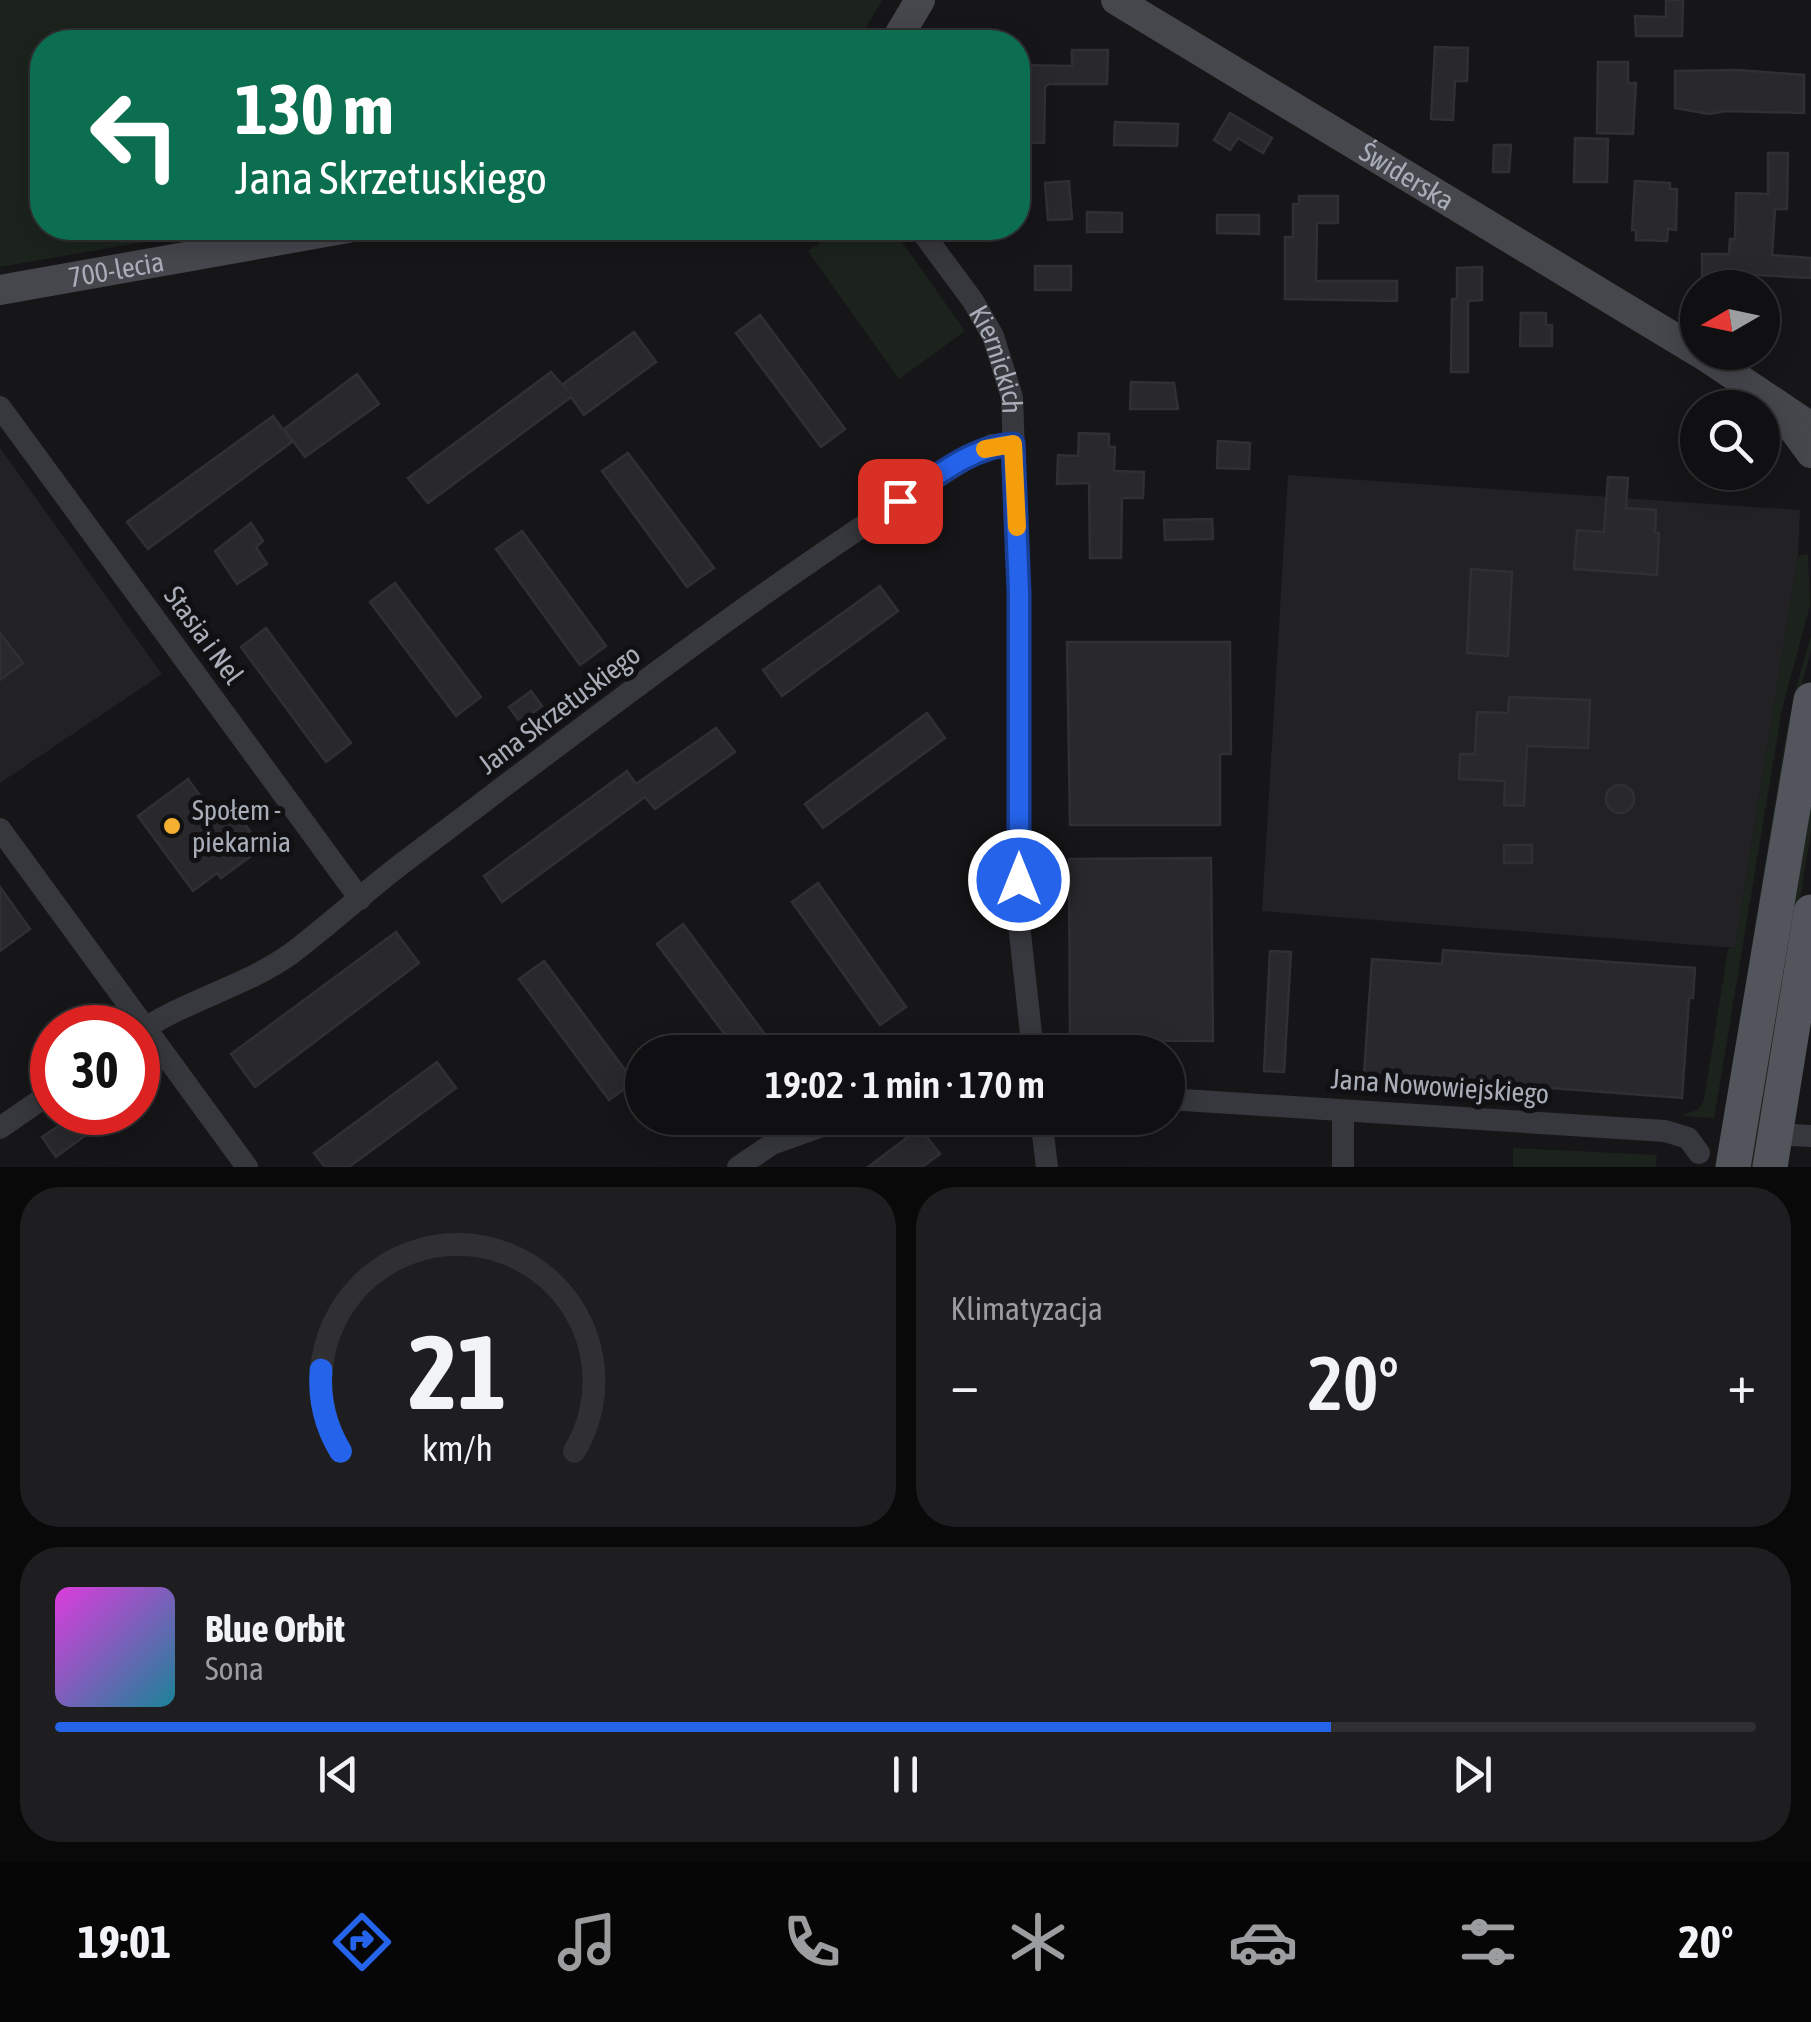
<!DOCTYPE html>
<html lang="pl">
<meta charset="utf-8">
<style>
:root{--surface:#101012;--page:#1e1e20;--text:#f1f3f6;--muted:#9c9d9f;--line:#303032;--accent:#2563eb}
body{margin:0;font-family:"Asap Condensed",sans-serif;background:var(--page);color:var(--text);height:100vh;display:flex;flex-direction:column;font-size:38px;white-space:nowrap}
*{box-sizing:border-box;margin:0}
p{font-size:32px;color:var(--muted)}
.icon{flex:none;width:55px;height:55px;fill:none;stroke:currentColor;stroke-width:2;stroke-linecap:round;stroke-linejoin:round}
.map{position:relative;height:1167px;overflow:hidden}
.sheet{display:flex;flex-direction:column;gap:20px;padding:20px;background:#09090a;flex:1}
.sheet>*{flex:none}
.hud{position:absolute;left:30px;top:30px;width:1000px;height:210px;border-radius:40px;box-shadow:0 5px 25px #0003,0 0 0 2px var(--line);background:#0b6e4f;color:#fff;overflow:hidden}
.needle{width:65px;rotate:261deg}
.fabs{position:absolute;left:1680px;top:270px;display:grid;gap:20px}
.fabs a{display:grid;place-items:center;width:100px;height:100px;border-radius:50%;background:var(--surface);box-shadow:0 5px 25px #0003,0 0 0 2px var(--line);font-size:50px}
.speed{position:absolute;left:30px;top:1005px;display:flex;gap:20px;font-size:50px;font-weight:700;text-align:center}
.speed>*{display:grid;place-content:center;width:130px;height:130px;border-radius:50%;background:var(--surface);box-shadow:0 5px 25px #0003,0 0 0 2px var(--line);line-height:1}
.speed .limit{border:15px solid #d22;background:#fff;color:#111}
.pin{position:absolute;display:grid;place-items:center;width:85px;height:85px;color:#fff;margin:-42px;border-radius:20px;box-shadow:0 5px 15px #0006}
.me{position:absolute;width:110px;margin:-55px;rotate:0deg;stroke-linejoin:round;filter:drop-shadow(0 0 8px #0008)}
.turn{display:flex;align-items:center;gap:35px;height:210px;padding:0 40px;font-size:45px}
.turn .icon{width:130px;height:130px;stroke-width:2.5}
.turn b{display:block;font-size:70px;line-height:85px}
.big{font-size:75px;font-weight:600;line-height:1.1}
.sheet .tile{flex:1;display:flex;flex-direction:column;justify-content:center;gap:15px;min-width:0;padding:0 35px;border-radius:40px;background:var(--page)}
.sheet .dial{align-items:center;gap:0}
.dial svg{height:260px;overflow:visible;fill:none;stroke:var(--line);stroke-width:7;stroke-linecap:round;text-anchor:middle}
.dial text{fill:var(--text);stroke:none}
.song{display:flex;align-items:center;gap:30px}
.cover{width:120px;height:120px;border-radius:15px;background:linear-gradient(135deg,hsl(300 70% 55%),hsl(190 70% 35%))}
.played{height:10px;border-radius:5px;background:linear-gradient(90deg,var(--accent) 75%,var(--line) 75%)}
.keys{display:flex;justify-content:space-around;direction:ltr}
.heat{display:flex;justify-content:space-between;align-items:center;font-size:55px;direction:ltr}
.sheet .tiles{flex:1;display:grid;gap:20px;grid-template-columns:1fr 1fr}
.tile:last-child{grid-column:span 2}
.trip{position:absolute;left:625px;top:1035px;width:560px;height:100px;border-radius:50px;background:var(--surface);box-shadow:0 5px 25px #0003,0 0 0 2px var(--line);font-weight:600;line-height:100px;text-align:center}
.menu{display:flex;height:160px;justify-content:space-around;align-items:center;background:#060607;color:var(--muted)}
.menu .icon{width:70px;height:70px}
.menu .selected{color:var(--accent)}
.menu b{font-size:45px;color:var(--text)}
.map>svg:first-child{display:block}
.built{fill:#222225}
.green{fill:#1c231d}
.building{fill:#29292c;stroke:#303034;stroke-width:2.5}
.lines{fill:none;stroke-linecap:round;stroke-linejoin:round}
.street{stroke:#37383d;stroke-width:22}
.secondary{stroke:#45474d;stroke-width:30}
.primary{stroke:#53555c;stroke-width:35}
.route-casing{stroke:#184099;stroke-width:25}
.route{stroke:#2563eb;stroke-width:18}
.slow{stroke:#f59e0b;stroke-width:18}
.poi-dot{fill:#f5b031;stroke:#111113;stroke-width:4}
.labels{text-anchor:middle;stroke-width:10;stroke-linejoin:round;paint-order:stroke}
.street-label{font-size:28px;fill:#a8adb8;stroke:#111113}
.poi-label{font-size:28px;fill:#a8adb8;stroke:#111113;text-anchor:start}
</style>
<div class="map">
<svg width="1811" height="1167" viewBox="0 0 1811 1167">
<rect width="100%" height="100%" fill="#161618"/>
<g class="built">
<path d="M0,448L162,674L0,783Z"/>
<path d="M1288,475L1800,510L1798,556L1735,948L1262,911Z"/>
</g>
<g class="green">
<path d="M0,0H882L858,42H42V228H224L0,267Z"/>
<path d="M841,228H892L965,331L899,379L808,251Z"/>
<path d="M1808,554L1810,605L1782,709L1714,1118L1680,1116L1699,1109L1704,1100L1728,949L1735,947L1798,556Z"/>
<path d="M1811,636V650L1798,698L1716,1167L1784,746L1794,695Z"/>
<path d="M1811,772V831L1757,1167H1748Z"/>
<path d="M1513,1148L1657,1155L1656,1167H1513Z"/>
</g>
<g class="building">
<path d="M1666,0H1683L1682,36H1636L1635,16L1666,17Z"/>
<path d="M1435,47L1468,48L1467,81H1455L1453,120L1431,119Z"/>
<path d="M1072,50H1108L1107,84H1049L1045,87L1044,143L1018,142V65L1072,66Z"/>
<path d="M1598,62H1628V83H1636L1633,134L1597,133Z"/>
<path d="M1738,70L1804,75V113L1726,111L1709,114L1675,108V71Z"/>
<path d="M1230,113L1272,138L1263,153L1238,138L1230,150L1214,140Z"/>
<path d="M1115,122L1178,124L1177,146L1114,145Z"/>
<path d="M1575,138L1608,139L1607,182H1574Z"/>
<path d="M1494,145H1511L1509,172H1493Z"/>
<path d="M1768,153H1788L1787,209H1775L1772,255L1811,258V278L1723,273V288H1702V254H1729L1730,239H1735L1736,193L1768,194Z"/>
<path d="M1069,181L1072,219L1048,220L1045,183Z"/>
<path d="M1635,181L1670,183V189H1677L1676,230L1668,229L1667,241L1636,240V230H1632Z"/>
<path d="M1299,196H1338V223H1317L1316,281H1397V301L1285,299V237H1293V204H1299Z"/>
<path d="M1087,212L1122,213V232H1087Z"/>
<path d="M1217,215H1259V234L1217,233Z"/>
<rect x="1035" y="266" width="36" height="24"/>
<path d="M1482,267V300L1468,301V372H1451L1452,299H1457V268Z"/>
<path d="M1521,313H1546V325H1552V346H1520Z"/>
<path d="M760,315L845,429L821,447L736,333Z"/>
<path d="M634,332L656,362L584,415L571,397L428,503L408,478L551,372L567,390L563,384Z"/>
<path d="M357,374L379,404L305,457L284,429Z"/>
<path d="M1131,382L1174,383L1178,409H1130Z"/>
<path d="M273,416L292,442L148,549L127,522Z"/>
<path d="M1079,433L1109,434V447H1115L1114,471L1144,472L1143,498H1122L1121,558H1090L1089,483L1057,484L1058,455L1078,456Z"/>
<path d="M1218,441L1250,443L1249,469L1217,468Z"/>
<path d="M628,453L714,568L687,587L602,471Z"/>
<path d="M1608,477L1628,478L1626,508L1656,510L1655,533H1659L1657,575L1574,569L1577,530L1604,532Z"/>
<path d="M1212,519L1213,539L1165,540L1164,520Z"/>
<path d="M251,523L263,541L256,547L267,564L237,584L215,551Z"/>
<path d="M522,531L606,646L580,665L496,549Z"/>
<path d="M1471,569L1512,572L1508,656L1467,653Z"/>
<path d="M395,583L481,697L456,716L370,602Z"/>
<path d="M880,586L898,611L782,696L763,670Z"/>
<path d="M266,628L351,743L326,762L241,647Z"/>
<path d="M0,633L23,663L0,680Z"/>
<path d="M1067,642H1230L1231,754H1220V825H1070Z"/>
<path d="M531,691L542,706L520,722L509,707Z"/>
<path d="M1509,697L1590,700L1588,748L1527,746L1524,806L1504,805L1505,781L1459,779L1460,754H1475L1477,712L1508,713Z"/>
<path d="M927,713L945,738L823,828L805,804Z"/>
<path d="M716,728L735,752L655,809L645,797L502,902L484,876L627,771L636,784Z"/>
<path d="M188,779L216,818L232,806L262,848L221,878L217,873L193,891L138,816Z"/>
<circle cx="1620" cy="799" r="14"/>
<rect x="1504" y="845" width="28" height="18"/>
<path d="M1211,858L1213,1041L1070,1040L1069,859Z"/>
<path d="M818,883L906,1007L880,1025L792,902Z"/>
<path d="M0,887L30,929L0,951Z"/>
<path d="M683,924L778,1052H738L657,944Z"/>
<path d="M396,932L419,963L255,1087L231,1054Z"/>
<path d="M1443,950L1695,968L1693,998H1689L1682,1098L1364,1074L1372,959L1442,964Z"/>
<path d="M1270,951L1291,952L1284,1072L1264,1071Z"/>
<path d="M544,961L634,1082L609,1100L519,979Z"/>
<path d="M437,1062L456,1088L349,1167H325L314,1153Z"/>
<path d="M73,1116L86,1135L56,1157L42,1137Z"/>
<path d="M920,1128L940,1154L922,1167H868Z"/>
</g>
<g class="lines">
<g class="street">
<path id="s1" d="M919,228L973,301L993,336L1012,397L1019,591L1018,915L1033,1052"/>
<path d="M0,407L360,899"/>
<path d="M0,829L247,1167"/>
<path d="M138,1033C185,1000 245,987 292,953C330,924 366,891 404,862C591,721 778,575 978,452L992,445L1013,444"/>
<path d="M1168,1099L1665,1131L1688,1138L1699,1153"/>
<path d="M1343,1111V1167"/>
<path d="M1041,1118L1047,1167"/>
<path d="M0,1128L52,1092"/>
<path d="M1775,1134L1811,1136"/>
<path d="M738,1167L772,1144L845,1118"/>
</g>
<g class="secondary">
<path id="s2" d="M1116,0L1698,352"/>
<path d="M895,42L920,0"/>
<path id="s3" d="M0,290L348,228"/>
<path d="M1699,352L1811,427"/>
<path d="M1783,415L1811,453"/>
</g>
<g class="primary">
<path d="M1733,1167L1811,700"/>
<path d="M1770,1167L1811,912"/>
</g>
</g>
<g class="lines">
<defs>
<path id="route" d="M900,501C934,478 972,446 1013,444L1019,592V880"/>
</defs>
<use href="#route" class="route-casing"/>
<use href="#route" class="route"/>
<path class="slow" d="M985,449L1013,444L1017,527"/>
</g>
<circle class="poi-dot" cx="172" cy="826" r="10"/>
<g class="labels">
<g class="street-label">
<text dy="10" stroke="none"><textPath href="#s2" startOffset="340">Świderska</textPath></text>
<text dy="10" stroke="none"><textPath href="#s3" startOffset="118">700-lecia</textPath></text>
<text dy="10" stroke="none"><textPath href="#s1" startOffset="155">Kiernickich</textPath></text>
<text transform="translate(204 635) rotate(54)" y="10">Stasia i Nel</text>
<text transform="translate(559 709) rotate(-37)" y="10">Jana Skrzetuskiego</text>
<text transform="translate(1440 1086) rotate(4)" y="10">Jana Nowowiejskiego</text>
</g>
<g class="poi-label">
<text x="192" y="820">Społem -<tspan x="192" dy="32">piekarnia</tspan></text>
</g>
</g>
</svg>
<div class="fabs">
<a><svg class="needle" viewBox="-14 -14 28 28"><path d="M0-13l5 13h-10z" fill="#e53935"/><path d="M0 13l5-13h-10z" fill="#9c9d9f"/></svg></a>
<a><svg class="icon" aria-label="search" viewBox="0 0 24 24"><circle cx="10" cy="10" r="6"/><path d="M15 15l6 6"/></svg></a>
</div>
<div class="speed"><div class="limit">30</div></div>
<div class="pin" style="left:900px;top:501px;background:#d93025"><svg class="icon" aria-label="arrive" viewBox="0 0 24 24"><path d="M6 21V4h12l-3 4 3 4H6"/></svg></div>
<svg class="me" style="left:1019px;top:880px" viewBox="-20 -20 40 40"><circle r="17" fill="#2563eb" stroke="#fff" stroke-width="3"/><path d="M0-11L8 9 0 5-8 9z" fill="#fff"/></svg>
<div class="trip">19:02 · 1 min · 170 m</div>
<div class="hud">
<div class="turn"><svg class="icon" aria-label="left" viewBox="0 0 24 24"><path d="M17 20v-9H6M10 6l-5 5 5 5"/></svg><div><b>130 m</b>Jana Skrzetuskiego</div></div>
</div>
</div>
<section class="sheet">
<div class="tiles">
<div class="tile dial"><svg viewBox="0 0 100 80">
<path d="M14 69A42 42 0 1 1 86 69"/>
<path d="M14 69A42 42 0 0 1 8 44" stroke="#2563eb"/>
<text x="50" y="56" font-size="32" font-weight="700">21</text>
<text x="50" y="72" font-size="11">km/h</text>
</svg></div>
<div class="tile"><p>Klimatyzacja</p>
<div class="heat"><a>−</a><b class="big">20°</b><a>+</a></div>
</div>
<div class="tile">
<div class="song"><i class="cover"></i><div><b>Blue Orbit</b><p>Sona</p></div></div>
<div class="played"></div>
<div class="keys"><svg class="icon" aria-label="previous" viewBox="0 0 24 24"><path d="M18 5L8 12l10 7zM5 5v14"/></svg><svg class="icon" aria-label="pause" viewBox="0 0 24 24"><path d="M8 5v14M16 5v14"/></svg><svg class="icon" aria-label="next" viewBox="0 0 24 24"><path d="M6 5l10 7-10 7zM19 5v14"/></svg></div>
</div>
</div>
</section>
<nav class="menu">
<b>19:01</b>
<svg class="icon selected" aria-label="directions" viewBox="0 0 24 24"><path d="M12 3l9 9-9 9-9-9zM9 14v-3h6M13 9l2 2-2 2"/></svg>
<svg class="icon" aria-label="music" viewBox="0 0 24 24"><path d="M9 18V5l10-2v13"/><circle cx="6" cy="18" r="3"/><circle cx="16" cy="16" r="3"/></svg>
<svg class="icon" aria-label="phone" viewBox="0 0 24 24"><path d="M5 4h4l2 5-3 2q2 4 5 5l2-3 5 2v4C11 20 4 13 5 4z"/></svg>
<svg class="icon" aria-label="climate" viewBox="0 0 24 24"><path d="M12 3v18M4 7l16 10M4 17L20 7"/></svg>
<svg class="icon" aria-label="car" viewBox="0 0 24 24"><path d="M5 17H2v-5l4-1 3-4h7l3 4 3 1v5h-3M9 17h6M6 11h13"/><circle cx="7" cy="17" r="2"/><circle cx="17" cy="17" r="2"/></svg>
<svg class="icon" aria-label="filters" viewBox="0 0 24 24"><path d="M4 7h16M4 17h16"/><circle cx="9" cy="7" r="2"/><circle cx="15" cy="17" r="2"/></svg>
<b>20°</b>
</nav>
